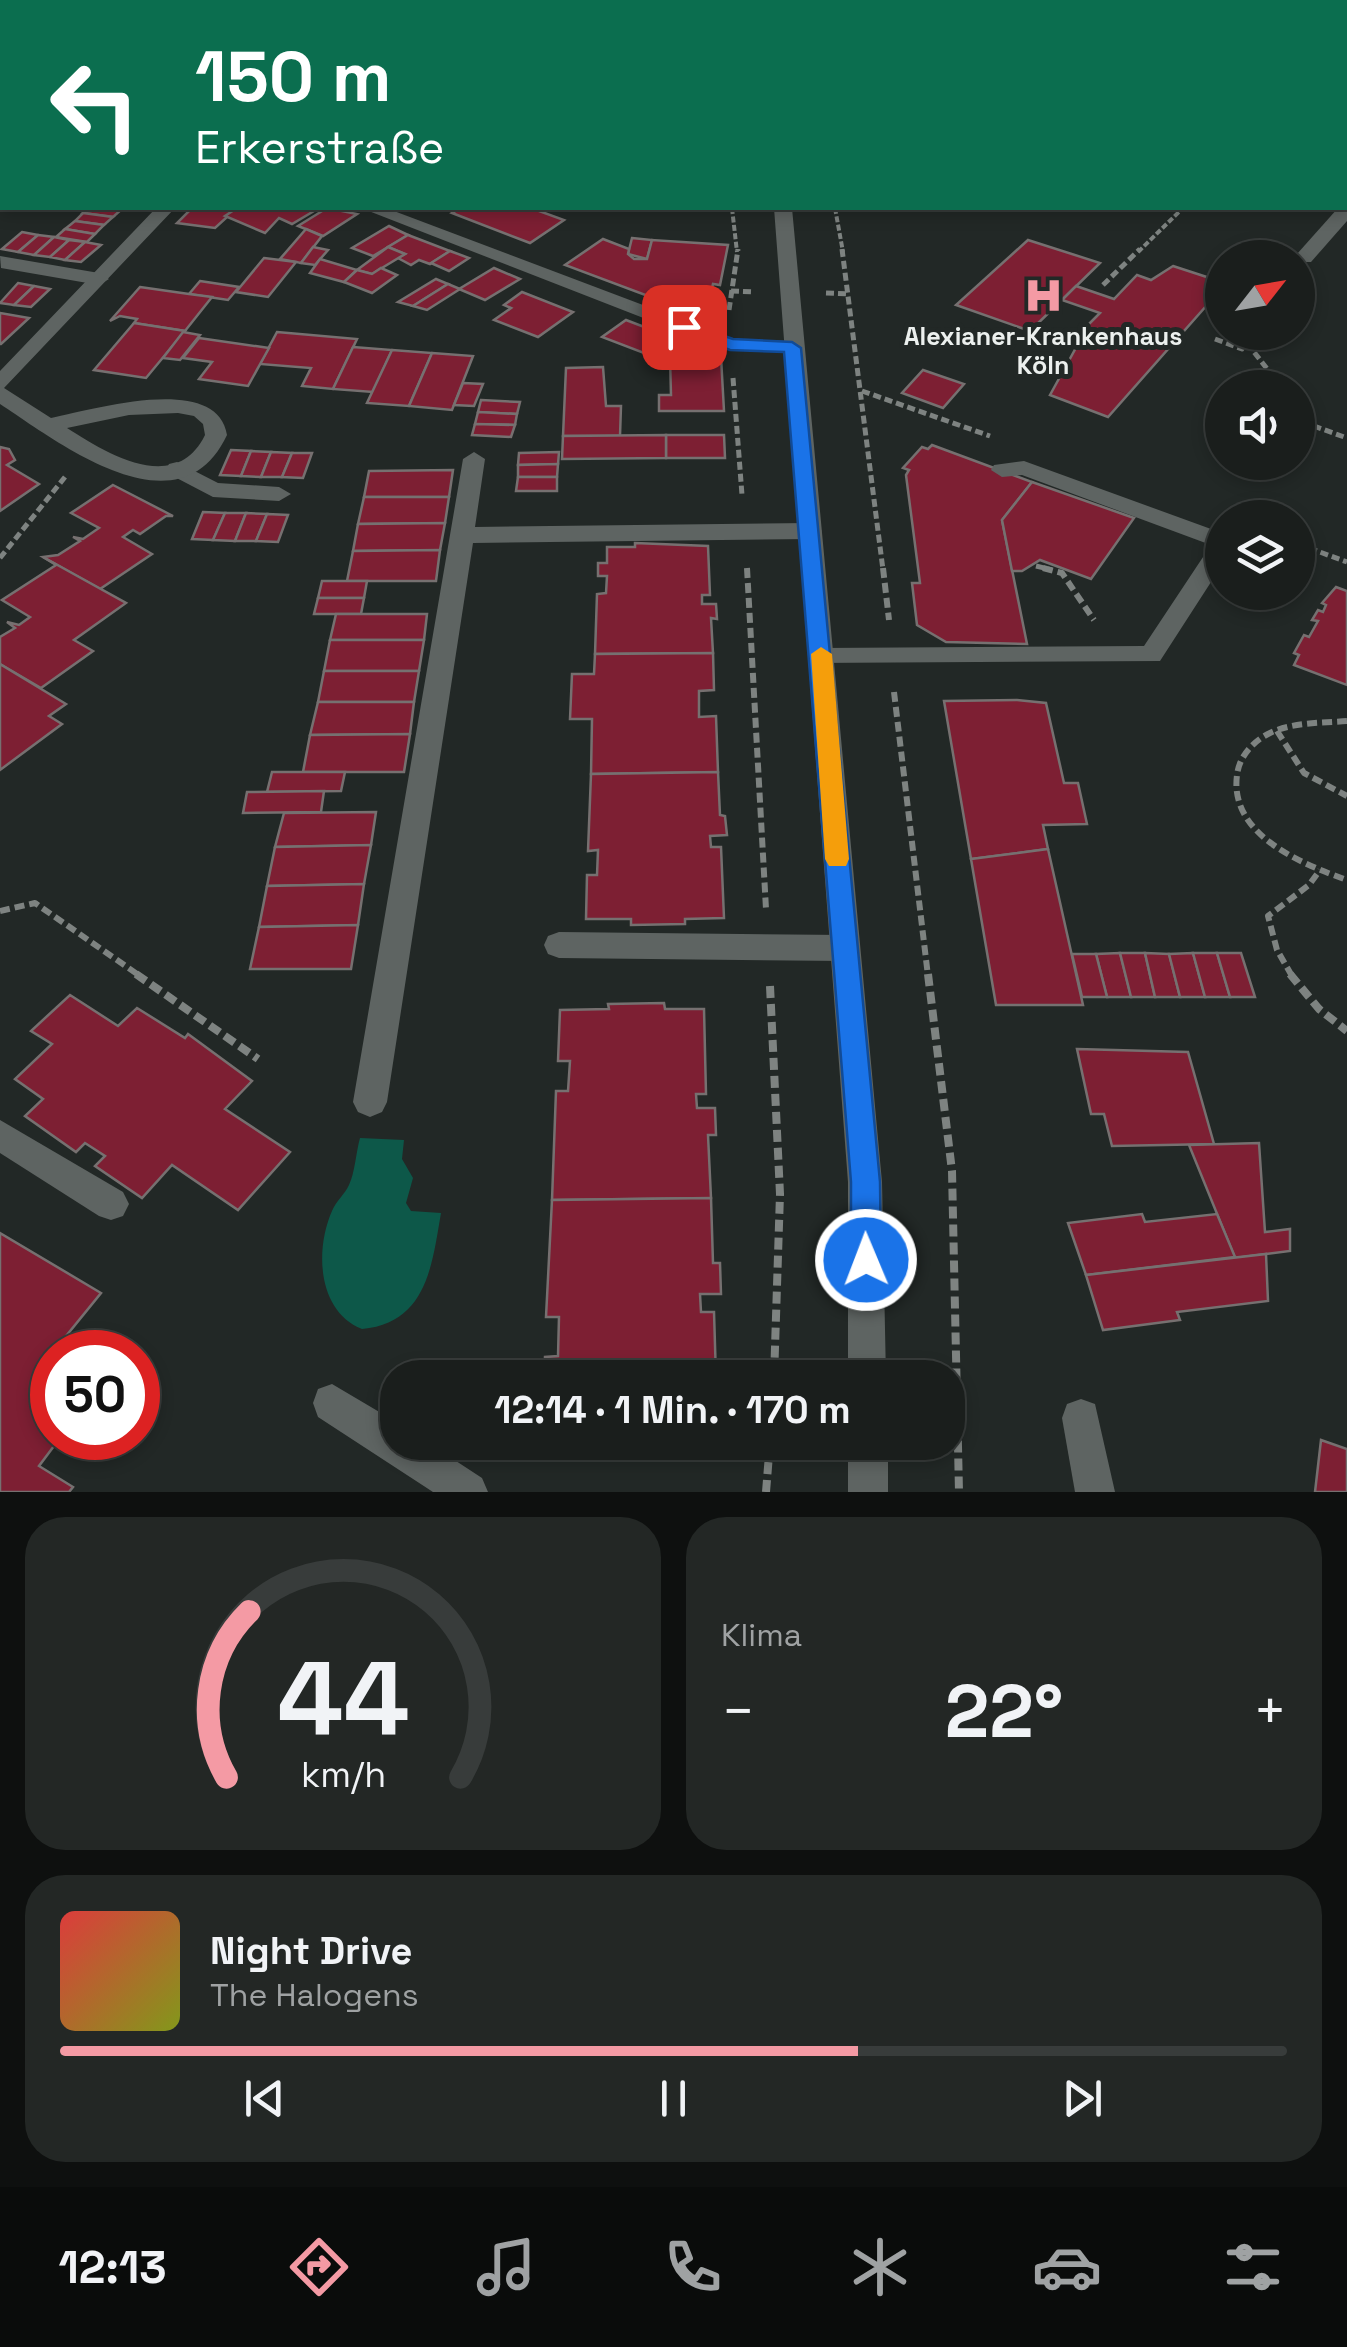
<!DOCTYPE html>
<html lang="de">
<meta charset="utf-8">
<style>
:root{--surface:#1a1e1c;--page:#232725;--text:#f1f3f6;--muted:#9fa2a3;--line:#383c3b;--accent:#f49aa4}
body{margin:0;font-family:"Space Grotesk",sans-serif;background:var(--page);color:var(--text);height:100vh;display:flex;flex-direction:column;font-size:38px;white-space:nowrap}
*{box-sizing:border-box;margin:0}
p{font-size:32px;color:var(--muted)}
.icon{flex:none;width:55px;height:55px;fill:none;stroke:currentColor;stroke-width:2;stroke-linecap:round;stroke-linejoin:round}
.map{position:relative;height:1492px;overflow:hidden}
.drawer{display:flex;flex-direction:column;gap:25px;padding:25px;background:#0e100f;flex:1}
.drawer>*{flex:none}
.top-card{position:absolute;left:0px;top:0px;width:1348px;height:210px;box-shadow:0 5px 15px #0003,0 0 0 2px var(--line);background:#0b6e4f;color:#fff;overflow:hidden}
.needle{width:65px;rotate:59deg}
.fabs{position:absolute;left:1205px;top:240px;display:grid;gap:20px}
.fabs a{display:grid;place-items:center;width:110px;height:110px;border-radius:50%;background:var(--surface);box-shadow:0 5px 15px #0003,0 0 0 2px var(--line);font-size:50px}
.speed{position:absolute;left:30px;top:1330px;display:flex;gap:20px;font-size:50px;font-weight:700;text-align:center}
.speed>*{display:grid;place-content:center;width:130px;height:130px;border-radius:50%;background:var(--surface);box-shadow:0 5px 15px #0003,0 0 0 2px var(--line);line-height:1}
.speed .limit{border:15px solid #d22;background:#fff;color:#111}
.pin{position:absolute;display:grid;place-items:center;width:85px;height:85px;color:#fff;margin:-42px;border-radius:20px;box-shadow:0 5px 15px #0006}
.me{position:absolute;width:110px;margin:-55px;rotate:359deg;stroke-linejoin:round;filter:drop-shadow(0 0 8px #0008)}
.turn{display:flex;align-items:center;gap:35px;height:210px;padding:0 30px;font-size:45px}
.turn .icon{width:130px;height:130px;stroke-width:2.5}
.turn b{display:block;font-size:70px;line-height:85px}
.big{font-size:75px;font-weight:700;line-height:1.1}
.drawer .tile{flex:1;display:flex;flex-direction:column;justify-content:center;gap:15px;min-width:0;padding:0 35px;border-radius:40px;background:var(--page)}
.drawer .dial{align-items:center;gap:0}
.dial svg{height:260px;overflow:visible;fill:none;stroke:var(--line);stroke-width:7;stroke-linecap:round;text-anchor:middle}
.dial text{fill:var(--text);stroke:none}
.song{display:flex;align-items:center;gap:30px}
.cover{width:120px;height:120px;border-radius:15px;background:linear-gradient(135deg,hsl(0 70% 55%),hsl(70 70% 35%))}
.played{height:10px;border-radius:5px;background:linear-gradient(90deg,var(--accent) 65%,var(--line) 65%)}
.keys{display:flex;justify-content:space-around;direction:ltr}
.heat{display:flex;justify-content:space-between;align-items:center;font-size:55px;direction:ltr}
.drawer .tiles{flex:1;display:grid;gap:25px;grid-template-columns:1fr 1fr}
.tile:last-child{grid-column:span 2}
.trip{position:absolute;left:380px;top:1360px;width:585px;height:100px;border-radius:40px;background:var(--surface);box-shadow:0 5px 15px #0003,0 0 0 2px var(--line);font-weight:700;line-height:100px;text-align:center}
.tabs{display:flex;height:160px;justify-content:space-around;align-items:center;background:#0a0c0b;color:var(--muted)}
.tabs .icon{width:70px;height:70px}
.tabs .selected{color:var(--accent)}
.tabs b{font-size:45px;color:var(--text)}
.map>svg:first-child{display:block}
.green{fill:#0d5849}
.building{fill:#7d1f33;stroke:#767070;stroke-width:2.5}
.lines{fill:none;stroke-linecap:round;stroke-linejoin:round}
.path-far3{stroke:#7e8381;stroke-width:4;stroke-dasharray:6 2.5;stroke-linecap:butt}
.path-far2{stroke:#7e8381;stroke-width:5;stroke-dasharray:8 4;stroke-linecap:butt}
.path-far1{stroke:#7e8381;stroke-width:6;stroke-dasharray:10 5;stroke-linecap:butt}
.path{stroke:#7e8381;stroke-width:8;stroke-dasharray:12 6;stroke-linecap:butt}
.service{fill:#5e6462;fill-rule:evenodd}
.minor{fill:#5e6462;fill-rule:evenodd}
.secondary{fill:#5e6462;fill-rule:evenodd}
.route{fill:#1a73e8;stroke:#114b97;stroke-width:2.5}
.slow{fill:#f59e0b}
.labels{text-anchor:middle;stroke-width:10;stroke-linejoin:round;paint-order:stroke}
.far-poi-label{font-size:25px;font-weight:bold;fill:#ecf0ee;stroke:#222826}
</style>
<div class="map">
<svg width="1347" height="1492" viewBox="0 0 1347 1492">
<rect width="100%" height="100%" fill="#222826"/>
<path class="green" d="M360,1138L404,1140L402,1159L413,1178L406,1203L411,1211L441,1213C432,1265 427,1323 362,1329C317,1311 315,1249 332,1211C336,1201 345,1194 349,1185C355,1172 356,1152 360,1138Z"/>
<g class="building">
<path d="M89,208H112L122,209L113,217L83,213Z"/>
<path d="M192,208H237L215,228L177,223Z"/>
<path d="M237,208H319L292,224L279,218L265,233L225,216Z"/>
<path d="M327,208L357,214L323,236L298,226Z"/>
<path d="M461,208H531L564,220L530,243L452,213Z"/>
<path d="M83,213L113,217L104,225L75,221Z"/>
<path d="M75,221L104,225L95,234L65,229Z"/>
<path d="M389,226L408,235L373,256L352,248Z"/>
<path d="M65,229L95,234L87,242L56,237Z"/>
<path d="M306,229L322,236L301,263L280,259Z"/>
<path d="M22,232L38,235L18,252L2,249Z"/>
<path d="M38,235L54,237L34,255L18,252Z"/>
<path d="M408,235L450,251L430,264L419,260L411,265L398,258L405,254L388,247Z"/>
<path d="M54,237L69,240L50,257L34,255Z"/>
<path d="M632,238L652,240L647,259L628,254Z"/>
<path d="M603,239L629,249L628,254L634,259H647L652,240L728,245L720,285L713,284L709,300L648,296L565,265Z"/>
<path d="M69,240L85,242L65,260L50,257Z"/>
<path d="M1028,240L1100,263L1030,331L956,305Z"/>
<path d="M85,242L101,245L81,262L65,260Z"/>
<path d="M313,247L328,250L315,265L301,263Z"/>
<path d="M388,247L405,254L372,274L357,270Z"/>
<path d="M450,251L469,258L449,271L431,263Z"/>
<path d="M264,258L296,262L268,297L236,292Z"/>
<path d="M320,259L357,270L344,282L310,273Z"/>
<path d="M1173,266L1222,282V288L1108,417L1050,395L1078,344L1072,341L1100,313L1062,300L1076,286L1114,299L1137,275L1151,280Z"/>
<path d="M381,268L397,275L372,293L344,282L357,270L372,274Z"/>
<path d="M494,268L520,279L485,300L459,289Z"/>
<path d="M436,279L448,284L413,306L398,302Z"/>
<path d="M200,281L239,287L228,300L189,294Z"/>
<path d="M18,283L34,286L14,305L0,303Z"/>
<path d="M448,284L460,289L427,310L413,306Z"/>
<path d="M34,286L50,289L31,307L14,305Z"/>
<path d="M140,287L189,294L212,297L185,331L134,323L137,319L120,316L110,321Z"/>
<path d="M522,292L573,312L538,337L494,320L511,308L504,305Z"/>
<path d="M0,313L29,318L1,344H0Z"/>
<path d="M626,320L689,344L670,357V363L602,337Z"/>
<path d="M134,323L185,331L146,378L94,370Z"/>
<path d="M183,332L200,335L180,360L163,358Z"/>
<path d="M277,332L357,339L333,389L302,386L311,368L260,364Z"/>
<path d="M199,338L269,348L248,386L199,379L212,362L183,358Z"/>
<path d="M353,347L392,350L373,392L333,389Z"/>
<path d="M392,350L432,353L409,406L367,403Z"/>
<path d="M432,353L473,356L452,410L409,406Z"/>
<path d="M670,357H721L724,411H659V395H671Z"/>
<path d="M603,367L606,406H621L620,436H563L566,368Z"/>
<path d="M923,370L964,384L943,408L902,393Z"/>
<path d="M463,383L483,384L474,406L454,405Z"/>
<path d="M481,400L520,402L517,414L478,412Z"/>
<path d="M478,412L517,414L515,425L475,424Z"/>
<path d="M475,424L515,425L511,437L472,435Z"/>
<path d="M666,435H724L725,458H666Z"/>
<path d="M666,435V458L562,459L563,436Z"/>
<path d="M932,445L1032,482L1002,520L1027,644L946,642L917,625L912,583H920L906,475L909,470L903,468L922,447L928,449Z"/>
<path d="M0,447L9,449L15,460L7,465L39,484L0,511Z"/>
<path d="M231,450L251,451L241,476L220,475Z"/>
<path d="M251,451L271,452L261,477L241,476Z"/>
<path d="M271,452L292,453L282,477H261Z"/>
<path d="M559,452L558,464L518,465L519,453Z"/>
<path d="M292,453H312L303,478L282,477Z"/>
<path d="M558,464L557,477H518V465Z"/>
<path d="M453,470L449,497H364L369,471Z"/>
<path d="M518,477H557V491H516Z"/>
<path d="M1032,482L1134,518L1091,579L1040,560L1022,571H1012L1002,520Z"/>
<path d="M113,485L173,516H166L140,534L133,530L123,537L152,554L100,589L43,557L58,555L80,541L73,537L83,539L99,528L71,513Z"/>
<path d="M364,497H449L445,523L358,524Z"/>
<path d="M203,512L225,513L213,540L192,539Z"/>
<path d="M225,513H246L235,541L213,540Z"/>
<path d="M246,513L267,514L256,541H235Z"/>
<path d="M267,514L288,515L278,542L256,541Z"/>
<path d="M445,523L440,550L353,551L358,524Z"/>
<path d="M635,543L708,546L710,595H702V604H716L717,619L711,618L713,653L595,654L597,594L606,593L607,576H598V563H607V547H635Z"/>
<path d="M440,550L436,581H347L353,551Z"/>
<path d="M43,557L126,603L74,640L93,651L41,688L0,664V637L15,628L7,622L19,625L30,617L2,600L56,565Z"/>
<path d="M322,581H367L364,598H318Z"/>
<path d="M1336,587L1347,591V685L1294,665L1299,655L1294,653L1304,635L1309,637L1318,621L1312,620L1318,610L1323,612L1326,605L1322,603Z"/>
<path d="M318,598H364L361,614H314Z"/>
<path d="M336,614H427L424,640H330Z"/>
<path d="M330,640H424L419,671H324Z"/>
<path d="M713,653L714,690L699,691V717L716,716L718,772L591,774L592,719H570L572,674H594L595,654Z"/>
<path d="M0,664L66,704L49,716L62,724L0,770Z"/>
<path d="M324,671H419L414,702H318Z"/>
<path d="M1017,700L1046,703L1064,783H1078L1087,824L1043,825L1048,849L971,859L944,701Z"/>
<path d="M318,702H414L410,734L310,735Z"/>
<path d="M410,734L404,772H303L310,735Z"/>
<path d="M272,772H345L341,791L267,792Z"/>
<path d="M718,772L720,815L725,816L727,835L710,836L711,847H721L724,918L685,919V924L631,925V919H586L587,875H597L598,850L588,851L591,774Z"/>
<path d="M324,791L321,812L243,813L247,792Z"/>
<path d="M376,812L371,845L275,847L284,813Z"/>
<path d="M371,845L364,884L267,886L275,847Z"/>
<path d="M1048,849L1083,1005H996L971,859Z"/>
<path d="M364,884L358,925L259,927L267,886Z"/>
<path d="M358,925L351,969H250L259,927Z"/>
<path d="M1120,953L1131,997H1107L1096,954Z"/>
<path d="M1120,953H1145L1155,997H1131Z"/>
<path d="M1145,953L1169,954L1180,997H1155Z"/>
<path d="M1193,953L1205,997H1180L1169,954Z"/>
<path d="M1193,953H1217L1230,997H1205Z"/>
<path d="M1217,953H1241L1255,997H1230Z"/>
<path d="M1072,954H1096L1107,997H1082Z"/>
<path d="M70,995L118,1026L137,1008L185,1038L188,1034L252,1081L225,1109L290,1152L238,1210L172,1165L142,1198L95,1166L105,1156L85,1143L76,1152L25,1116L43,1099L15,1079L52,1044L31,1031Z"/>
<path d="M664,1003L665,1009H704L706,1094H696L697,1108H715L716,1135H708L711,1198L552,1200L556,1091H568L570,1061H558L560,1010L609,1009L608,1004Z"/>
<path d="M1077,1049L1188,1052L1214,1144L1112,1146L1104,1114H1091Z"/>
<path d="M1259,1143L1265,1232L1290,1229V1251L1235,1258L1189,1145Z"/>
<path d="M711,1198L713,1263H720L721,1294H700L701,1312H714L716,1378H544L545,1357L558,1356L559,1317H546L552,1200Z"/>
<path d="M1142,1214L1145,1222L1217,1214L1235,1257L1086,1275L1068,1223Z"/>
<path d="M0,1233L101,1293L58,1346L68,1352H52V1438H60L39,1466L73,1487L69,1492H0Z"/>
<path d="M1266,1254L1268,1301L1177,1312L1180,1320L1103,1330L1086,1275Z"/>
<path d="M1321,1440L1347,1449V1492H1315Z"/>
</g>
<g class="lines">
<g class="path-far3">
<path d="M361,0L367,2"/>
<path d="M515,2L539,0"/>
<path d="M732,208L737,252"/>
<path d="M835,208L843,252"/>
<path d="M1138,252L1183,208"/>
</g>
<g class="path-far2">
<path d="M842,249L883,570"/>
<path d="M1103,285L1140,249"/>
<path d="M731,291L754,292"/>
<path d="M826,293L850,294"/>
<path d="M729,310L738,249"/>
<path d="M1215,339L1242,349L1250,332"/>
<path d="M1247,343L1282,388"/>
<path d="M733,378L742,495"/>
<path d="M862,391L990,436"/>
<path d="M1298,408L1311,425L1347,438"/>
<path d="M1298,544L1347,562"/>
<path d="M0,558L65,477"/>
<path d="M1036,566L1052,570"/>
</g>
<g class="path-far1">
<path d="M747,568L766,909"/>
<path d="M883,568L889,620"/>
<path d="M1043,568L1062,573L1094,620"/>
<path d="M894,692L928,976"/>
<path d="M1347,721C1322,723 1293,722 1270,733C1253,741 1239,757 1237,775C1229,835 1302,864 1347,880"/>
<path d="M1277,731L1304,773L1347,796"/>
<path d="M0,911L35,903L140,976"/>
<path d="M1292,976L1277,950L1268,916L1309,885L1320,870"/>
</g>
<g class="path">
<path d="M136,974L258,1059"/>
<path d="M928,974L952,1171L959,1492"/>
<path d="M1290,974L1319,1009L1347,1031"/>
<path d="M770,986L780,1194L774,1378"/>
<path d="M766,1492L770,1442"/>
</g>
<g class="service">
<path d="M762,0H778L780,2H764Z"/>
<path d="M1066,0H1089L1091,2H1068Z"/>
<path d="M1347,203V221L1311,262H1298L1297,254L1338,208Z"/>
<path d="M0,256L99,273L109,279L99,285L1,268Z"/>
<path d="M474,452L485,459L475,527L810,523L822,531L810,539L473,543L387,1102L382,1112L370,1117L358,1112L353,1102L463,459Z"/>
<path d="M1024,461L1222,533V565L1160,661L812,663L808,657L812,651L821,648L1144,646L1211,545L1022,475L1002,477L991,470L994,465Z"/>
<path d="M177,462L218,483L279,487L291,494L279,501L213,497L169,474L166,469L169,464Z"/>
<path d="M559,932L845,935L856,939L860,948L856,957L845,961L559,958L548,954L544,945L548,936Z"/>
<path d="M0,1120L123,1192L129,1204L123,1216L111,1220L99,1216L0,1153Z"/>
<path d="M332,1384L398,1423V1442H427L482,1478L488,1492H433L318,1417L313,1403L318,1389Z"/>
<path d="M1081,1399L1095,1404L1115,1492H1075L1062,1418L1067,1404Z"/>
</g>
<g class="minor">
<path d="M0,77L2,78V88L0,87Z"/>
<path d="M156,208H175L4,388L51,418C92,410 217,372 227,435C179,537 58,442 0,404V371ZM178,413L194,416L203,424L205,435C175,496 106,453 67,428L129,415Z"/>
<path d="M361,208H386L733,339L792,341L802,347L792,353L723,349Z"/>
</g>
<g class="secondary">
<path d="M661,0H677L678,2H663Z"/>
<path d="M774,208H792L882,1182L886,1378H848V1182Z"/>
<rect x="848" y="1442" width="40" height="50"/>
</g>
</g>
<path class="route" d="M684,322L733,339L792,342L801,348L880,1182L881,1260L877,1270L866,1275L855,1270L851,1260V1182L784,352L730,350L678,331V323Z"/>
<path class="slow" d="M821,647L832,654L849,859L846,866H829L825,859L811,654Z"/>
<defs>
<symbol id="hospital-bare" viewBox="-9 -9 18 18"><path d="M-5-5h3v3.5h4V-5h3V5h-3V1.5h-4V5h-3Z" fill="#f49aa4" stroke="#222826" stroke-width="2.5" paint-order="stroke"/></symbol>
</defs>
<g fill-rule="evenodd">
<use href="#hospital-bare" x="1016" y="268" width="55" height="55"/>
</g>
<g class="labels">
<g class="far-poi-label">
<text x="1043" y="345">Alexianer-Krankenhaus<tspan x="1043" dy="29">Köln</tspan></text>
</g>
</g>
</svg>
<div class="fabs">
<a><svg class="needle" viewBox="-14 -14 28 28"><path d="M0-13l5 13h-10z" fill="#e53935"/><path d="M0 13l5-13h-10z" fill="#9fa2a3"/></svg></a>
<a><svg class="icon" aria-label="sound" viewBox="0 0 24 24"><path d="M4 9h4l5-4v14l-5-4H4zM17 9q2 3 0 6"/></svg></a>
<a><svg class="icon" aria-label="layers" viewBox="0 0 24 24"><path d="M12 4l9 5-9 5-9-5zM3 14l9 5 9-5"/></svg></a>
</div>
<div class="speed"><div class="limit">50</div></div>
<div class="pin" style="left:684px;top:327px;background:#d93025"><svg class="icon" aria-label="arrive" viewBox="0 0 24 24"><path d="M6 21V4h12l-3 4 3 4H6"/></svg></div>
<svg class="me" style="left:866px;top:1260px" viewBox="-20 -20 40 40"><circle r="17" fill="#1a73e8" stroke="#fff" stroke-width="3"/><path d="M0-11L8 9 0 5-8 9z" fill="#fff"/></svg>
<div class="trip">12:14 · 1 Min. · 170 m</div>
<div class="top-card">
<div class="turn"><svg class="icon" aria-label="left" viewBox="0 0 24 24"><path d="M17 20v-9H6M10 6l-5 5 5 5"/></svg><div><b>150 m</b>Erkerstraße</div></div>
</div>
</div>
<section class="drawer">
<div class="tiles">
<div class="tile dial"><svg viewBox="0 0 100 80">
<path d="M14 69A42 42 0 1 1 86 69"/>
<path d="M14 69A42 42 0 0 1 21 18" stroke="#f49aa4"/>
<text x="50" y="56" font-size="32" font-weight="700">44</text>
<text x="50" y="72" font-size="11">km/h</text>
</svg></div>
<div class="tile"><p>Klima</p>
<div class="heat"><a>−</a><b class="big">22°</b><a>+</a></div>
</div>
<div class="tile">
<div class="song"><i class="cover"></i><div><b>Night Drive</b><p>The Halogens</p></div></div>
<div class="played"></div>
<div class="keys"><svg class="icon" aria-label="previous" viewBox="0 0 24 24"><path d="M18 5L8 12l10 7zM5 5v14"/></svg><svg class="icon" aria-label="pause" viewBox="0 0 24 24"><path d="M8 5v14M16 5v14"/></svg><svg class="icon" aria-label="next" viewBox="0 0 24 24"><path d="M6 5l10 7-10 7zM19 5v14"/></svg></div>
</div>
</div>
</section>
<nav class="tabs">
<b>12:13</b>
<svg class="icon selected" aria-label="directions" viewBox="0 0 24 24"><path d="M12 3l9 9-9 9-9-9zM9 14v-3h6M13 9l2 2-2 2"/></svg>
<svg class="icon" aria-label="music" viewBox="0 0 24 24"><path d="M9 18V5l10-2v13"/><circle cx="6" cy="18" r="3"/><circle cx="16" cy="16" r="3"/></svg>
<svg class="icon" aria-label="phone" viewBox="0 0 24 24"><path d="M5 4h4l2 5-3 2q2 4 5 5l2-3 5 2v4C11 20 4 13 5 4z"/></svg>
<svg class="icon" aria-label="climate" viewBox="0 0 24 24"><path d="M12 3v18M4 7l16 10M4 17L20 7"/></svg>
<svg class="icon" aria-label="car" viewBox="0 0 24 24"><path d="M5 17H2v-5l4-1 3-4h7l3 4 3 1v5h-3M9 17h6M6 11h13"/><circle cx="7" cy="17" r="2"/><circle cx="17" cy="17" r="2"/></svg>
<svg class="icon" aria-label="filters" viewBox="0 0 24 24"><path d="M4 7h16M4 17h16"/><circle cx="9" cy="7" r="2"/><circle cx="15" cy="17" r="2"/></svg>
</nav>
